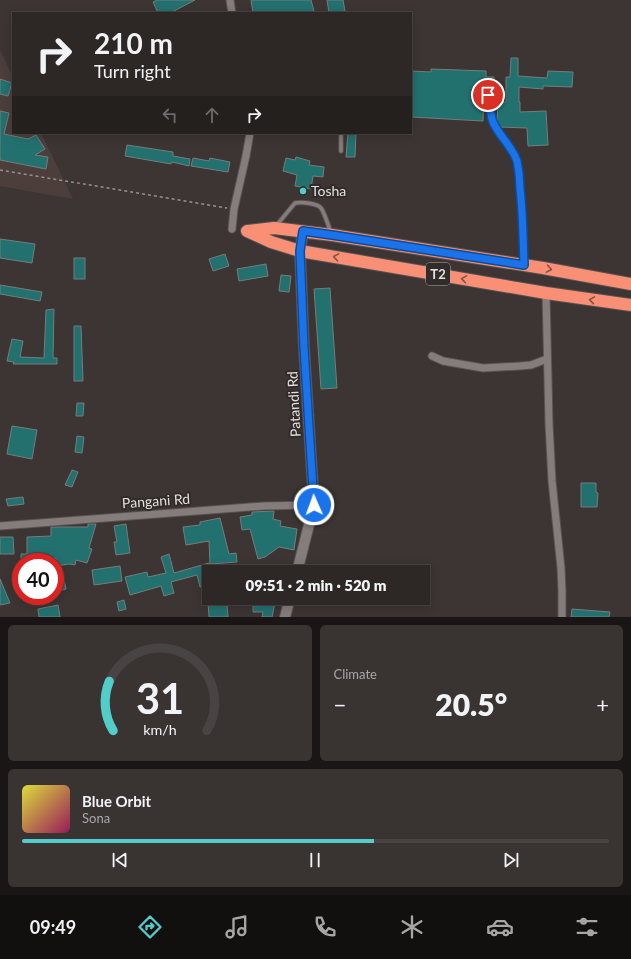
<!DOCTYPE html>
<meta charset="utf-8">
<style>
:root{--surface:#2d2826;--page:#393432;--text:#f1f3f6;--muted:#a7a6a7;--line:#484443;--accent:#53cdca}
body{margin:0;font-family:Lato,sans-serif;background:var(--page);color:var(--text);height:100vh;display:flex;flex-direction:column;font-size:15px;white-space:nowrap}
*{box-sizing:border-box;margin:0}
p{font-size:13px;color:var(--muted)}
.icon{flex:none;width:22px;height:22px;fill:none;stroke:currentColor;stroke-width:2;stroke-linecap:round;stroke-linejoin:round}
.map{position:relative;height:617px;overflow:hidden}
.details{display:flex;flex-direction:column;gap:8px;padding:8px;background:#191615;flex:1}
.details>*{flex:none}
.top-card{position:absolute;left:12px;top:12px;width:400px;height:122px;border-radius:0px;box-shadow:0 2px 10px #0003,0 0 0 1px var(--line);background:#2d2826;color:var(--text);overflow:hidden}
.speed{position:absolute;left:12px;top:553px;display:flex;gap:8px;font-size:20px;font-weight:700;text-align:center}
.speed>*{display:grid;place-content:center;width:52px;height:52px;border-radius:50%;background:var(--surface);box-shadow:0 2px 10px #0003,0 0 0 1px var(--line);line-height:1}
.speed .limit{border:6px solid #d22;background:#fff;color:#111}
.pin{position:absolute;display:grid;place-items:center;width:34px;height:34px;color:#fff;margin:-17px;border:2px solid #fff;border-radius:50%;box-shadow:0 1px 4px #0007}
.me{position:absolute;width:44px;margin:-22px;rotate:358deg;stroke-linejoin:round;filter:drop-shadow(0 0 3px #0008)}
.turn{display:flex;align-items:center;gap:14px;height:84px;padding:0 16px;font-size:18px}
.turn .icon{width:52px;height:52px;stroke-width:2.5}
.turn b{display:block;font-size:28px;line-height:34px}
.lanes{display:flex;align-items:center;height:38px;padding:0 16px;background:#0003;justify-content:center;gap:20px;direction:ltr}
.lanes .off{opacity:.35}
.big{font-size:30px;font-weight:800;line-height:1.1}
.details .card{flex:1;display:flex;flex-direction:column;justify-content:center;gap:6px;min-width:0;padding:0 14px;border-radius:6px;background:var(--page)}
.details .dial{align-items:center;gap:0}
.dial svg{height:104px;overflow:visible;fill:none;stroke:var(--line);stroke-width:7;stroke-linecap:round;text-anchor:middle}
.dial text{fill:var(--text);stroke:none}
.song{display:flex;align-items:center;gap:12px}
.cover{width:48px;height:48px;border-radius:6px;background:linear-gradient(135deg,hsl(60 70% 55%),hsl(330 70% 35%))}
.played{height:4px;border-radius:2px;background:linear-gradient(90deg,var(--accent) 60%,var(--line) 60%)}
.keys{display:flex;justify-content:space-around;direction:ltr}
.heat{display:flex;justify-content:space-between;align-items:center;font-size:22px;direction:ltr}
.details .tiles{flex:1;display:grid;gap:8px;grid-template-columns:1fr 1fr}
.card:last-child{grid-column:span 2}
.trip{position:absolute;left:202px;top:565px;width:228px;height:40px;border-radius:0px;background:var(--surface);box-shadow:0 2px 10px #0003,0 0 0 1px var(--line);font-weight:800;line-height:40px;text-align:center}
.dock{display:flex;height:64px;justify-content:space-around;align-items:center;background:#12100f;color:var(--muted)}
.dock .icon{width:28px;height:28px}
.dock .selected{color:var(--accent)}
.dock b{font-size:18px;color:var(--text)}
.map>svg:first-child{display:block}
.built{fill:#4c3f3b}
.building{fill:#23716f;stroke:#747d7c}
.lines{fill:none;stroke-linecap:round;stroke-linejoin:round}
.lane-casing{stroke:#585352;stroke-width:5.5}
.street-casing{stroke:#585352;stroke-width:9}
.secondary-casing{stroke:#585352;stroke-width:12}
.highway-casing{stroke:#585352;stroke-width:14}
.path{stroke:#979190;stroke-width:1.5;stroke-dasharray:3 3;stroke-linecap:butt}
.lane{stroke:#857d7b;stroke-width:3.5}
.street{stroke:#857d7b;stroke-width:7}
.secondary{stroke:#857d7b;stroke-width:10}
.highway{stroke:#f98f74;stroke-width:12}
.oneway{stroke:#815347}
.route-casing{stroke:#114b97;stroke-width:10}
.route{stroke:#1a73e8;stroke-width:7}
.poi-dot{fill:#53cdca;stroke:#312b29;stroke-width:1.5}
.labels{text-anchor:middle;stroke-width:4;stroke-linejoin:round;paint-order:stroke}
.shield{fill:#312b29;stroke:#aeaaa8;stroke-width:1}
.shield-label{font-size:13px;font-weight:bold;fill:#e4e0df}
.poi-label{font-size:14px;fill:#e4e0df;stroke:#312b29;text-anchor:start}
.street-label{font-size:14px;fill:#e4e0df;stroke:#312b29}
</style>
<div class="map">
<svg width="631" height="617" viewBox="0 0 631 617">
<rect width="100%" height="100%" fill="#3c3533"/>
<path class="built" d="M0,50L13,77V133H41L73,199L0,186Z"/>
<g class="building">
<path d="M157,0H195L170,13H158L153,2Z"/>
<path d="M251,0H311L314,11L305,13H253Z"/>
<path d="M327,0H343L345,11L329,13Z"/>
<path d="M511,58H518V76L547,78L548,71L573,72L572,87L543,86V89L519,87V102H520V112L546,111L548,145L528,146L527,128L499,127L497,123L498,102H506V77H510Z"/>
<path d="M431,69L486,71V77H494L493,91L484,90L483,121L411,117V71L431,72Z"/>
<path d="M0,79L12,83L8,96L0,94Z"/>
<path d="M0,111L9,113L4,134L28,139L36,135L45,149L35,155L48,157L46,169L0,160Z"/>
<path d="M348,133H356L355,157H346Z"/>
<path d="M127,145L173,152V156L190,159L189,166L172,162L171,164L125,156Z"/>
<path d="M296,157L310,161L309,165L324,167L323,177L313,176L311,189L295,186L297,175L283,171L286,158L295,160Z"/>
<path d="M193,158L209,161L210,158L230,162L228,172L191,166Z"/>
<path d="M0,239L35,244L32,263L0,258Z"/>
<path d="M225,254L229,266L213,271L209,259Z"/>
<rect x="74" y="258" width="11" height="21"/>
<path d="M266,264L268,276L239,281L237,269Z"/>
<path d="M281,275L291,276L289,292L279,291Z"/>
<path d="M0,285L42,292L40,301L0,294Z"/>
<path d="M330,288L337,388L321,389L314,289Z"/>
<path d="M54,309L53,358H57V364H13L14,362L7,361L12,339L23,341L20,357L44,358L46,310Z"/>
<path d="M74,326H81L83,381H74Z"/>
<path d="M77,403H84L83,416H76Z"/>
<path d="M12,426L37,430L32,459L7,454Z"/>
<path d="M77,436L84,437L82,453L75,452Z"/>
<path d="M72,470L78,472L72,487L65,485Z"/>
<path d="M581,483H596V492L598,493L597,507H581Z"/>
<path d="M23,497L24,504L8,506L6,499Z"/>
<path d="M274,511L273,519L281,521L280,526L297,529L294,550L279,547L265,557L258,559L250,529L242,530L240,517L252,515V512Z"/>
<path d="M220,518L229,554L236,553L237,562L210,564L209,541L186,545L183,527L200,525V522Z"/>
<path d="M88,524H96L89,548L92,549L87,563L76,560L75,565L69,564L57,566L56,558L42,562H21V554H27V537L51,536V527H88Z"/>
<path d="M126,524L130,553L116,555L114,542H117L114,526Z"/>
<path d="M0,537H13L14,554H0Z"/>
<path d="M169,554L174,573L209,563L211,571L208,572L209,585L200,587L197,575L171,582L174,593L164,596L161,586L130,595L125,577L147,572L148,577L166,573L161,557Z"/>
<path d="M120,566L122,581L94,585L92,570Z"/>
<path d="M63,574L66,589L55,592V576Z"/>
<path d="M0,579L10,603L0,605Z"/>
<path d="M223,598H234V605H227L228,617H209L208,602Z"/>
<path d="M257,598H276L272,617H262L263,612H253V605L259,606Z"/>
<path d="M124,600L126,609L119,611L117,602Z"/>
<path d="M58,605L60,617H39L38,609Z"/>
<path d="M572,609L610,612L609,617H571Z"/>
</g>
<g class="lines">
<defs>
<g id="lane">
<path d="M489,95C490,104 490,114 493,122C499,136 513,146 517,161C519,170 520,179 520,189C523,213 523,238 524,262"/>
<path d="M341,133V151"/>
<path d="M276,226L295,203C302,202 317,203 321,208C324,212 329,227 331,233"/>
</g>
<g id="street">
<path d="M230,0L232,13"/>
<path d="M232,229L234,209L246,156L250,133"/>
<path d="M546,293L549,424L552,481L561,568L562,591V617"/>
<path d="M432,356L443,361L483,368L520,366L531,365L547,359"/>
<path d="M0,526L264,506L314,505"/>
</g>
<g id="secondary">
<path d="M297,572L314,505L304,348L300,251L303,231"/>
<path d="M285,617L290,598"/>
</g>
<g id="highway">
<path d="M247,231L271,242L300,251L546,293L631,305"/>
<path d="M248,231L274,228L332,235L543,268L631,284"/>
</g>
</defs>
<use href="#lane" class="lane-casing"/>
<use href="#street" class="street-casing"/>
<use href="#secondary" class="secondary-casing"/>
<use href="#highway" class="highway-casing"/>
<path class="path" d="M0,170L227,208"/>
<use href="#lane" class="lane"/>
<use href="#street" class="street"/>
<use href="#secondary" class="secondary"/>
<use href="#highway" class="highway"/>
</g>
<defs><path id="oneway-chevron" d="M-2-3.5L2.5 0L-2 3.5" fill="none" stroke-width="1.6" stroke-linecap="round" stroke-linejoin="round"/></defs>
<g class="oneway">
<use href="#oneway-chevron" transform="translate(336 257) rotate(-170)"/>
<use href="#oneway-chevron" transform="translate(549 269) rotate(10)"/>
<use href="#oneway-chevron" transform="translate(464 279) rotate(-171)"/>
<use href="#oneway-chevron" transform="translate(592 300) rotate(-171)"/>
</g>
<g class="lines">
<defs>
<path id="route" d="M314,505L304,348L300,251L303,231L332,235L524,265C523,240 523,214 520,189C520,179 519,170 517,161C512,146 499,136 493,122C490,114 490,104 488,95"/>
</defs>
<use href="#route" class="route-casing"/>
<use href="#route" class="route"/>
</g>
<circle class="poi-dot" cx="303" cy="191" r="4"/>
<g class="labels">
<rect class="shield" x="426" y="263" width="24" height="22" rx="3"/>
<g class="shield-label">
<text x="438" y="279">T2</text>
</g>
<g class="poi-label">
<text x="311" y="196">Tosha</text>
</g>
<g class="street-label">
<text transform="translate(294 404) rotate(-93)" y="5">Patandi Rd</text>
<text transform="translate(156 501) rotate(-4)" y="5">Pangani Rd</text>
</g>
</g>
</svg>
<div class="speed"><div class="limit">40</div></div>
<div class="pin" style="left:488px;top:95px;background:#d93025"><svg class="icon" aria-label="arrive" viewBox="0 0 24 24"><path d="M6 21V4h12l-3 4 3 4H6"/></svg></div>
<svg class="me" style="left:314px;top:505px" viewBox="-20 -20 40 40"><circle r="17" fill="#1a73e8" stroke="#fff" stroke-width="3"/><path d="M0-11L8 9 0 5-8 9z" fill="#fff"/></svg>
<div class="trip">09:51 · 2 min · 520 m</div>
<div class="top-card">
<div class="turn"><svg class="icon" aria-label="right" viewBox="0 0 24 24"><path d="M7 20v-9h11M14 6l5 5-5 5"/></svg><div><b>210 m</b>Turn right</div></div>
<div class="lanes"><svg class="icon off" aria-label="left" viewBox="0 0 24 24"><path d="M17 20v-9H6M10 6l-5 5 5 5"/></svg><svg class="icon off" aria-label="ahead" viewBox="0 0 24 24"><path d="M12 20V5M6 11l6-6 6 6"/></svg><svg class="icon" aria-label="right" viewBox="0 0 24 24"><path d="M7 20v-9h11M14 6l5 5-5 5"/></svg></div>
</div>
</div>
<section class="details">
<div class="tiles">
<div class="card dial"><svg viewBox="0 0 100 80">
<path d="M14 69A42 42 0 1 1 86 69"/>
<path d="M14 69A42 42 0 0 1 11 31" stroke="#53cdca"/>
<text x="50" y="56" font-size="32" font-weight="700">31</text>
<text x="50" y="72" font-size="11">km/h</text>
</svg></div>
<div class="card"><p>Climate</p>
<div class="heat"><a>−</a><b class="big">20.5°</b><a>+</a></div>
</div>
<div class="card">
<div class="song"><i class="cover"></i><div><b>Blue Orbit</b><p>Sona</p></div></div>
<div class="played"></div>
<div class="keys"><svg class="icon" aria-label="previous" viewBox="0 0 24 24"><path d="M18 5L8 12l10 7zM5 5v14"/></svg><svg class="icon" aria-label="pause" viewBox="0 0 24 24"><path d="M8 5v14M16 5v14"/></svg><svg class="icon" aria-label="next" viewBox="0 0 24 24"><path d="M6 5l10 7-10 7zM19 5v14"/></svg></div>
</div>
</div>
</section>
<nav class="dock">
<b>09:49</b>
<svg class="icon selected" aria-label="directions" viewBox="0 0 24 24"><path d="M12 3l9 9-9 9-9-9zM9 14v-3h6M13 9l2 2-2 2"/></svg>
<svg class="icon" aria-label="music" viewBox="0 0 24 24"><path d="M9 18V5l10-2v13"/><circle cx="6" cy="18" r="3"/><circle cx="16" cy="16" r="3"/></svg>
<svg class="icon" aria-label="phone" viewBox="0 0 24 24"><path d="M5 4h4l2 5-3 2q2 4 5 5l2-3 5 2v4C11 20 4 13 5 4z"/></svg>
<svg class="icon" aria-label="climate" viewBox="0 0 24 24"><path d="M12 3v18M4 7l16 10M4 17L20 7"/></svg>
<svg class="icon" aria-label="car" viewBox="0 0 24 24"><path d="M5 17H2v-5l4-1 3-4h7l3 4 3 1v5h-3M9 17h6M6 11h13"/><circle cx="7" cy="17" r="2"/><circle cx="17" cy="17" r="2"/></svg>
<svg class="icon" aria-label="filters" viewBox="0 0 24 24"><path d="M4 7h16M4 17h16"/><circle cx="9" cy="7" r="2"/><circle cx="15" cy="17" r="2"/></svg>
</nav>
